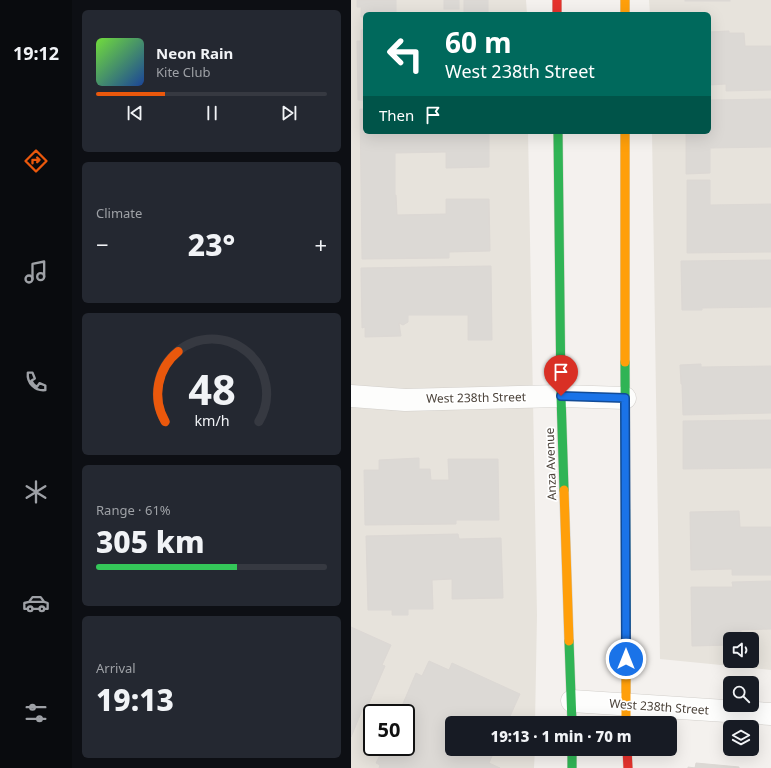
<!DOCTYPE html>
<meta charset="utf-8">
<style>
:root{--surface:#171b24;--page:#242831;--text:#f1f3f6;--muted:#9ea1a6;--line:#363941;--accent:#ea580c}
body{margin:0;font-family:"Noto Sans",sans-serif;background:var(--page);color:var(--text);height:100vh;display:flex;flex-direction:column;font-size:15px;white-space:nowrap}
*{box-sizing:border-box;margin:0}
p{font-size:13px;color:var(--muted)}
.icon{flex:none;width:22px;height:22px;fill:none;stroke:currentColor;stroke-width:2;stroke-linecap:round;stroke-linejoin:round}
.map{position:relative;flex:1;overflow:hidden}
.sheet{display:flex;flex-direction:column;gap:10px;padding:10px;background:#0d0f14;width:279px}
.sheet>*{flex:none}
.hud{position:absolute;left:12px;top:12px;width:348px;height:122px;border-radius:6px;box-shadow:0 4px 16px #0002;background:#00695c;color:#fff;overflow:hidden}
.buttons{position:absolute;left:372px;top:632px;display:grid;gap:8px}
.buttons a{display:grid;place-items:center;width:36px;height:36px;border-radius:6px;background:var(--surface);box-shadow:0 4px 16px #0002;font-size:20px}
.speed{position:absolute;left:12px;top:704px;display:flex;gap:8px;font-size:20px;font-weight:700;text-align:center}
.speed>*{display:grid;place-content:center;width:52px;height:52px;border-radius:50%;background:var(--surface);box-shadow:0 4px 16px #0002;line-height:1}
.speed .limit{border:2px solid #111;border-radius:6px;background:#fff;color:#111}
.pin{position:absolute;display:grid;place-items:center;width:34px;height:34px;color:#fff;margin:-41px -17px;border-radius:50% 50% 50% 0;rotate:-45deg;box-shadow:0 0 4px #0007}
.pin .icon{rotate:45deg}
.me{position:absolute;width:44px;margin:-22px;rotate:0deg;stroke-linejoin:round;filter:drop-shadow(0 0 3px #0008)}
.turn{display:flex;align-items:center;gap:14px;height:84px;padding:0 16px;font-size:18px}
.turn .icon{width:52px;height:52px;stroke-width:2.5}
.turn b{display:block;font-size:28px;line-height:34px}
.then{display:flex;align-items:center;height:38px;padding:0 16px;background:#0003;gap:8px;font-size:15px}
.big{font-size:30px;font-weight:800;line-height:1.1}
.sheet .widget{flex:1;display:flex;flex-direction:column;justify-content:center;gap:6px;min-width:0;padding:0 14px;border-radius:6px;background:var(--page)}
.sheet .dial{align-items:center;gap:0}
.dial svg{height:104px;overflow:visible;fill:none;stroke:var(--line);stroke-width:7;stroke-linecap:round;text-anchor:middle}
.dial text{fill:var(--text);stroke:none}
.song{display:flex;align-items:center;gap:12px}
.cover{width:48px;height:48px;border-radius:6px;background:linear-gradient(135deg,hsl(100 70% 55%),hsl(220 70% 35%))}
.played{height:4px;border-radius:2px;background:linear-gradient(90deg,var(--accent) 30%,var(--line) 30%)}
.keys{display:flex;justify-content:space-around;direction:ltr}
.heat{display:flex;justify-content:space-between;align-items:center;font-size:22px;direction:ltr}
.charge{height:6px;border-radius:3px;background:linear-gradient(90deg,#34c759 61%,var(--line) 0)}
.trip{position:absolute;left:94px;top:716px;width:232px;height:40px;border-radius:6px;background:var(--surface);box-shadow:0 4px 16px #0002;font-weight:800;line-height:40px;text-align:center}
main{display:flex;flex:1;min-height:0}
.dock{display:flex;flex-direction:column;width:72px;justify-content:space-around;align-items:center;background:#090b0e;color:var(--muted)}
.dock .icon{width:28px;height:28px}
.dock .on{color:var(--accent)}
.dock b{font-size:18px;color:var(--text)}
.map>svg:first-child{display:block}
.residential{fill:#e7e3dc;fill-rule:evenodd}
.building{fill:#dcd9d5;stroke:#dcd8d4}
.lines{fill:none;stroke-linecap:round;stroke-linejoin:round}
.street-casing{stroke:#d2cfcb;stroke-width:23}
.fast-casing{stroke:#d2cec5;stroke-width:10}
.slow-casing{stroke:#d2cec5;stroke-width:10}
.jam-casing{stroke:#d2cec5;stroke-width:10}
.street{stroke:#fdfdfc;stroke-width:22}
.fast{stroke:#30b455;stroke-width:9}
.slow{stroke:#ff9f0a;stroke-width:9}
.jam{stroke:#e5322d;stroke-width:9}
.route-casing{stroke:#114b97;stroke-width:10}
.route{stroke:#1a73e8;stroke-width:7}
.labels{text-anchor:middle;stroke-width:3.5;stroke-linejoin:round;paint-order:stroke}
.street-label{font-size:12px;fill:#4b4239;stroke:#fff}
</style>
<main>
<nav class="dock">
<b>19:12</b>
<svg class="icon on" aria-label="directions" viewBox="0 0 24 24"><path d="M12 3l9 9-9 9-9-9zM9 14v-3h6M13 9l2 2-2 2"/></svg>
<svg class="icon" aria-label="music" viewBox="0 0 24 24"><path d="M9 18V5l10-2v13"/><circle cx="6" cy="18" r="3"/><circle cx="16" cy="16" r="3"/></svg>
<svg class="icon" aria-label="phone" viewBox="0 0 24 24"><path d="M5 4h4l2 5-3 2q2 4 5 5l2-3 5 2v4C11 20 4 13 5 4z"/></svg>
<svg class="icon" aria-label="climate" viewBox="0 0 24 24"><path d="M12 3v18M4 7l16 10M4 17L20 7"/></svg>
<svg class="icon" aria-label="car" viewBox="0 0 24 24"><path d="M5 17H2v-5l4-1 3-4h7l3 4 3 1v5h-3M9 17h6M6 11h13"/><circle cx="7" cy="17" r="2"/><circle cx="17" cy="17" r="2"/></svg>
<svg class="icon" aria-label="filters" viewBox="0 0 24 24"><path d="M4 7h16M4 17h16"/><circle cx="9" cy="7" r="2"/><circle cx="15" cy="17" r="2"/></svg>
</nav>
<section class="sheet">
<div class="widget">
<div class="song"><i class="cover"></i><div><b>Neon Rain</b><p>Kite Club</p></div></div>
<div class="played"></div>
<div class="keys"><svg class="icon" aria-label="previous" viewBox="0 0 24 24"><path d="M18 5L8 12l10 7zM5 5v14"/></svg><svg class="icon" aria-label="pause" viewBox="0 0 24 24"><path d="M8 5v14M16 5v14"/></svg><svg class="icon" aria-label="next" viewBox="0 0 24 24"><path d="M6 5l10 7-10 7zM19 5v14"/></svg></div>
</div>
<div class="widget"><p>Climate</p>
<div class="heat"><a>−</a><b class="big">23°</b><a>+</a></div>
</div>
<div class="widget dial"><svg viewBox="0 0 100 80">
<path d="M14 69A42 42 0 1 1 86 69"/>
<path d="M14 69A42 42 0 0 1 24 15" stroke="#ea580c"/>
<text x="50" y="56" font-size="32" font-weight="700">48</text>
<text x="50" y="72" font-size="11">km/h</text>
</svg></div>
<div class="widget"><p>Range · 61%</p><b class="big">305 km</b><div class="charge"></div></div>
<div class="widget"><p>Arrival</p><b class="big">19:13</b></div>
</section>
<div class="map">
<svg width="420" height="768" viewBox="0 0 420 768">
<rect width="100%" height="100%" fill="#f4f1ee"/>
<g class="residential">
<path d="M0,0H175L176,14H14V132H177L186,615L184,723H101V749H184L183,768H0ZM21,713H55V747H21Z"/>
<path d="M298,0H420V670L309,659L301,132H358V14H299ZM379,639H401V661H379Z"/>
</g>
<g class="building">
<path d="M6,0H45V14H14V17H10V7H6Z"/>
<rect x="93" y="0" width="15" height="9"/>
<rect x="113" y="0" width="24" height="14"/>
<rect x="334" y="0" width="45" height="1"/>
<path d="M10,30H14V100H7L6,41H10Z"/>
<path d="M378,31V33H393L394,46H420V90L375,91V84L358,85V32Z"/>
<path d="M420,99V147L359,148V173L335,174V132H358V100Z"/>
<path d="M9,109H14V132H138V167L95,168V152L44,153V195H45L46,215L95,214V199H138L139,251L98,252V258L11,259Z"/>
<path d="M336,180H359V205L420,204V252L336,253Z"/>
<path d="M420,260V307L351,308V310H331L330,261Z"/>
<path d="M140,266L141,340H117V315H57V322L52,325L48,323L50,336L14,337V327L11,328L10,268Z"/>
<path d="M350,364V367L420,366V413L332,415L331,384H330L329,365Z"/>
<path d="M420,420V468L332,469V421Z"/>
<path d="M68,458V469H79L80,480H98L97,459H147L148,520H105V524L14,525L13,470H28V460Z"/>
<path d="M388,511L389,527H420V575H381V569L340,570L339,512Z"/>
<path d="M107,534L108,539L150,538L152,598L101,599V579L81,580L82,609H57V615H41V610H17L15,536Z"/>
<path d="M420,581V629L390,630V639H379V645L341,646L340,587H382L381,582Z"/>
<path d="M0,627L40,645L31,665L34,666L15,710L12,708L0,737Z"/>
<path d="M78,661L98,670L101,663L169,694L156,723H101V749H144L138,763L149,768H28L29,765L25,763L33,747H55V713H48L65,673L71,676Z"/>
<path d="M345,763L388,767V768H337V767L344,768Z"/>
</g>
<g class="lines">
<defs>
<g id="street">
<path d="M0,396L54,400L210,396L274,398"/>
<path d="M221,701L420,714"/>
</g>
<g id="fast">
<path d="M207,132L210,396L213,490"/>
<path d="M274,362L275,628"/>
<path d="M218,641L221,723"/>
<path d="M221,749V768"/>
</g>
<g id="slow">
<path d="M274,0V14"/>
<path d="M274,132V362"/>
<path d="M213,490L218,641"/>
<path d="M275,628V723"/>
</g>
<g id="jam">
<path d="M206,0V14"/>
<path d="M276,749L277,768"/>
</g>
</defs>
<use href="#street" class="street-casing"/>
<use href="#fast" class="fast-casing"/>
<use href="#slow" class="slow-casing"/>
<use href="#jam" class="jam-casing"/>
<use href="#street" class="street"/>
<use href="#fast" class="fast"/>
<use href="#slow" class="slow"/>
<use href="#jam" class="jam"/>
</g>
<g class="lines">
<defs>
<path id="route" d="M210,396L274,398L275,659"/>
</defs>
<use href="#route" class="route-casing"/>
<use href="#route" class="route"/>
</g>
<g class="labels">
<g class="street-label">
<text transform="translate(125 398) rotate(-1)" y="4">West 238th Street</text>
<text transform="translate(200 464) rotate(-92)" y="4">Anza Avenue</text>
<text transform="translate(308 707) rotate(4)" y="4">West 238th Street</text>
</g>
</g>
</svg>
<div class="buttons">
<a><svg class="icon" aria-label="sound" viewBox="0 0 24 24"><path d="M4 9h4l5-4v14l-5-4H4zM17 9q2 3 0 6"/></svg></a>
<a><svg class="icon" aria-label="search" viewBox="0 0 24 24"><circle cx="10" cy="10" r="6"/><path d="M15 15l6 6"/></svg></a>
<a><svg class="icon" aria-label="layers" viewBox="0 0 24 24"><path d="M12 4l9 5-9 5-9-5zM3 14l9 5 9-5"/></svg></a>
</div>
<div class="speed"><div class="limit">50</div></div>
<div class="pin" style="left:210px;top:396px;background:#d93025"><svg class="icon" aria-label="arrive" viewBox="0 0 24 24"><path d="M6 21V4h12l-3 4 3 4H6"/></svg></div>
<svg class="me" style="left:275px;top:659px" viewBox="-20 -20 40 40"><circle r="17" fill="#1a73e8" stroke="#fff" stroke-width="3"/><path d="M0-11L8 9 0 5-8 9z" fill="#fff"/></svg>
<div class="trip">19:13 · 1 min · 70 m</div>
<div class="hud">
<div class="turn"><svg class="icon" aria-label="left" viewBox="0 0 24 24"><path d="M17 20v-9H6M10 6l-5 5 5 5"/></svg><div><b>60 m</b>West 238th Street</div></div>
<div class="then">Then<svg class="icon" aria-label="arrive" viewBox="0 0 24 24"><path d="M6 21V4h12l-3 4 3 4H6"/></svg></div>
</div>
</div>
</main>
